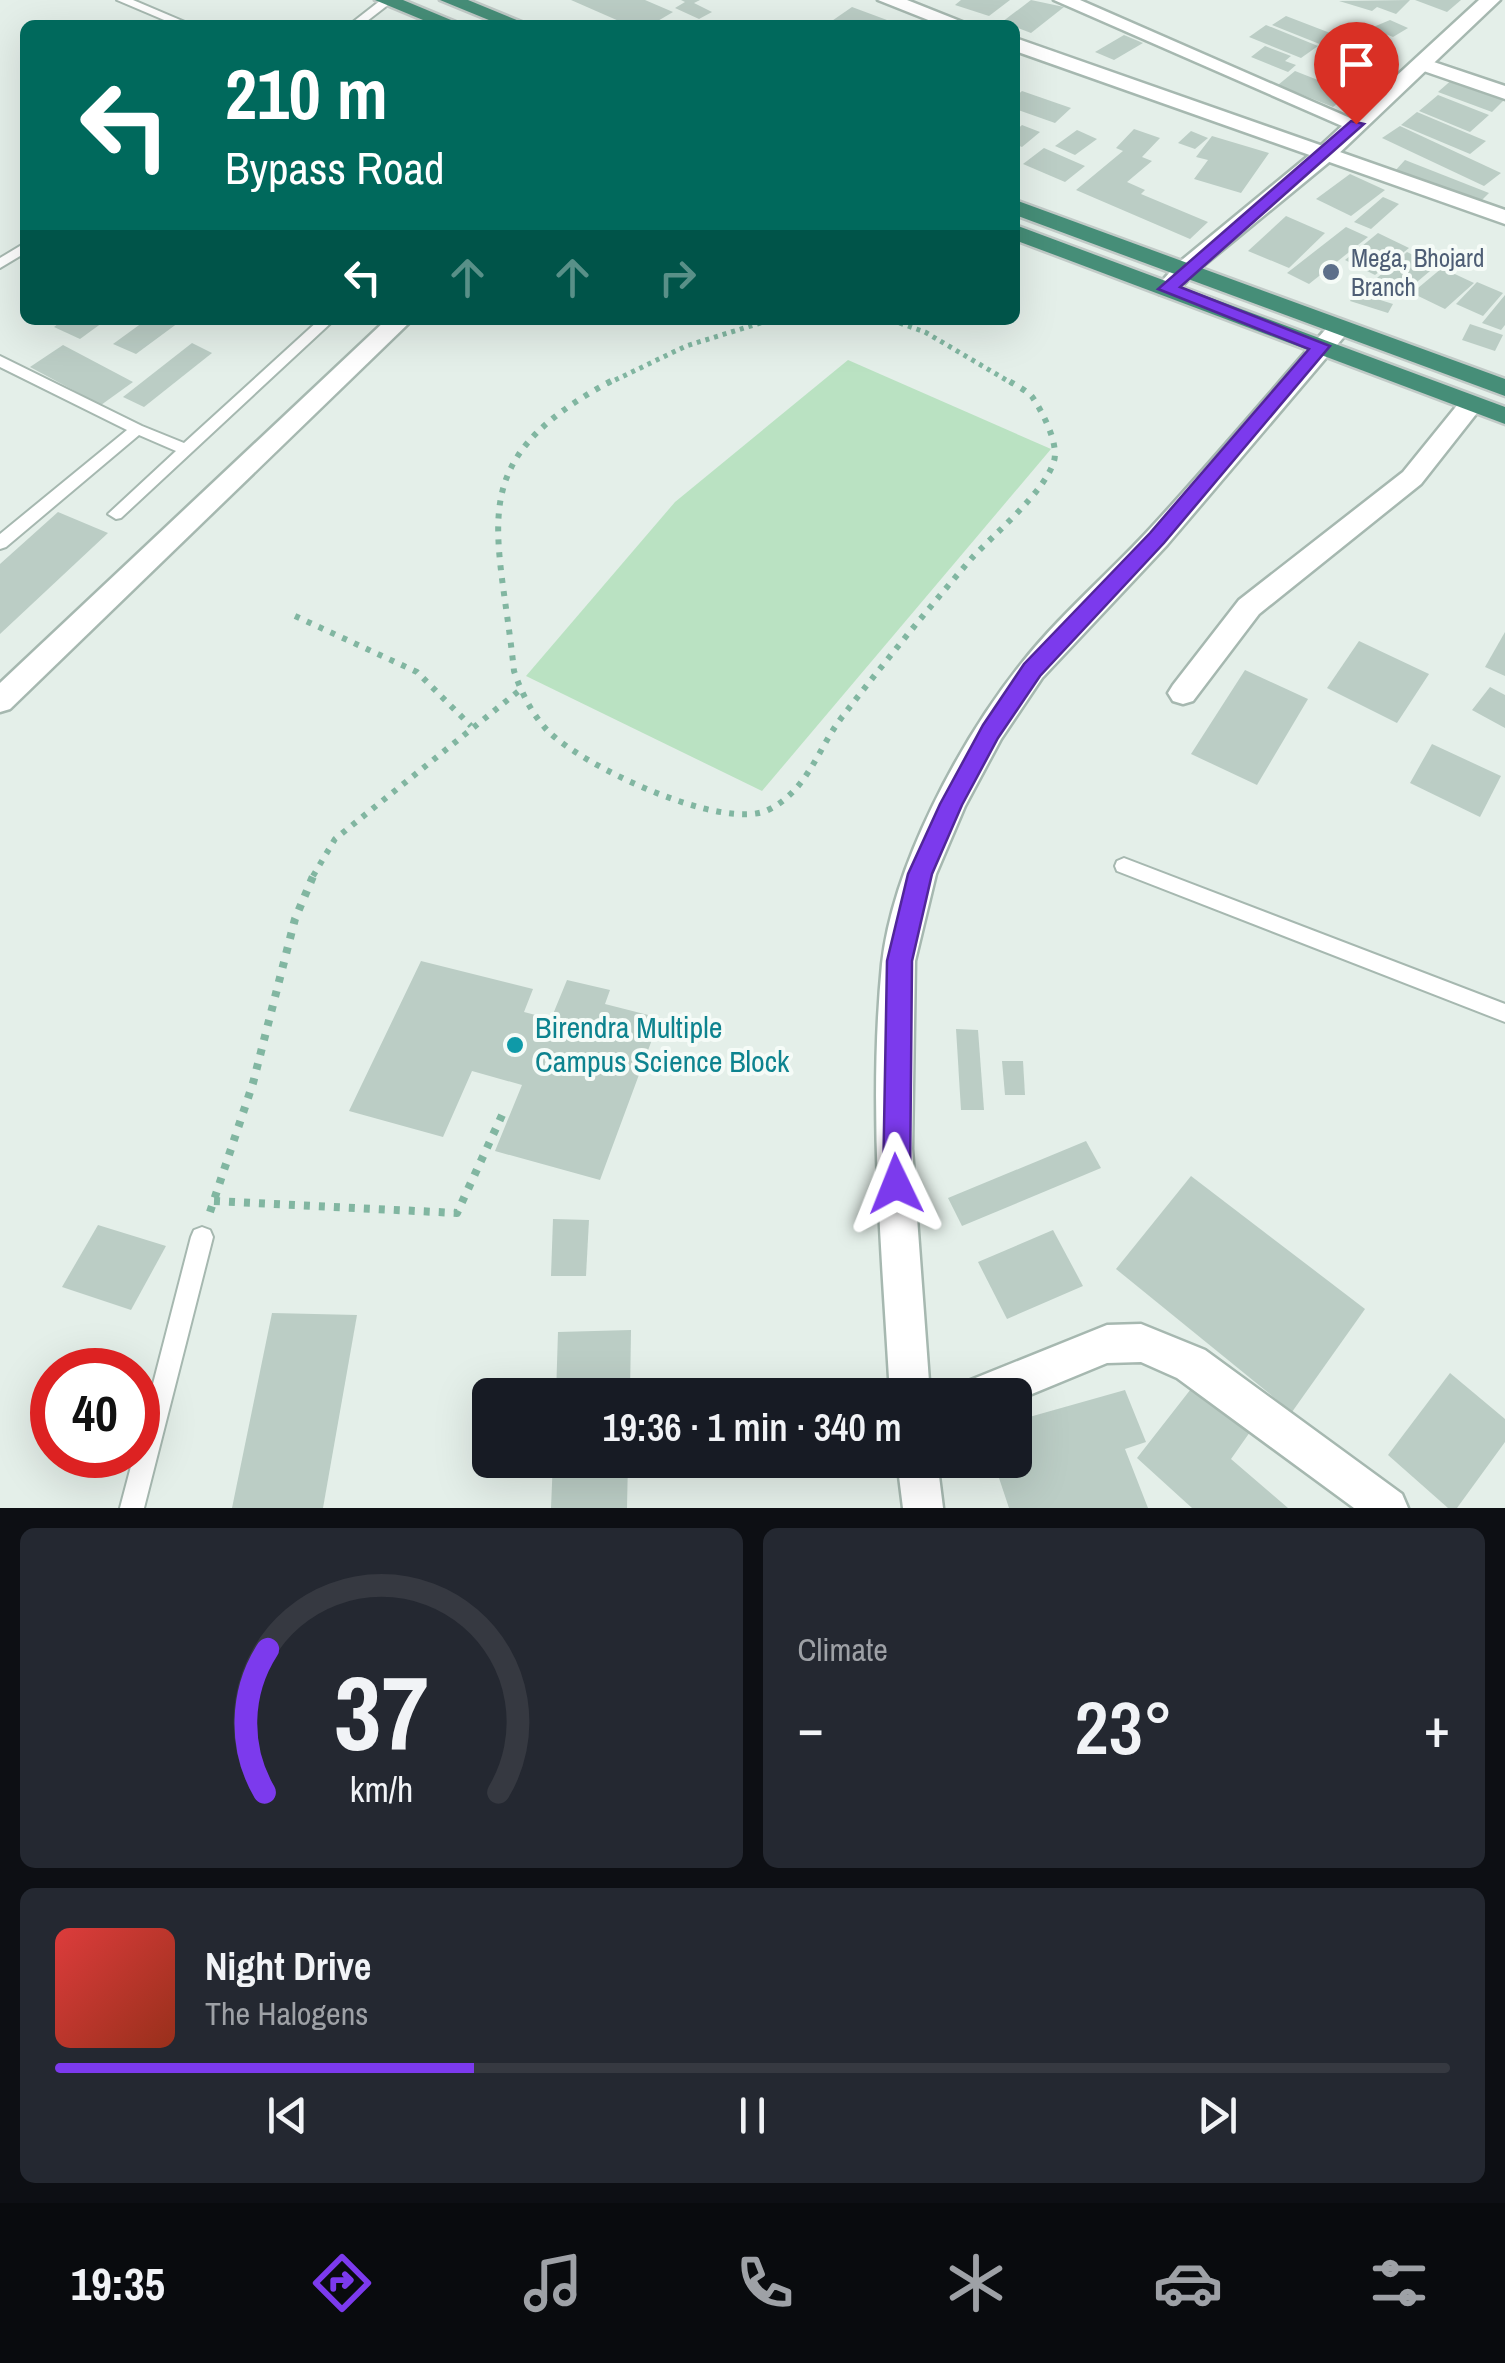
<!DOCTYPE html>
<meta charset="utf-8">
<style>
:root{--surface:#171b24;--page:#242831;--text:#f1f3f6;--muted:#9ea1a6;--line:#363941;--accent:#7c3aed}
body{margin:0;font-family:"Archivo Narrow",sans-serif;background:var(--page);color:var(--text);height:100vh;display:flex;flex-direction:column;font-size:38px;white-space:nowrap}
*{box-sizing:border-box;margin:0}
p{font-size:32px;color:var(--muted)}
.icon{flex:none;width:55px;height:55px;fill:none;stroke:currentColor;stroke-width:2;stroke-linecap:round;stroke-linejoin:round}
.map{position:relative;height:1508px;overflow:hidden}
.sheet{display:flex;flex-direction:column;gap:20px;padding:20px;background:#0d0f14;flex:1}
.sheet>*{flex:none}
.top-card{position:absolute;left:20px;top:20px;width:1000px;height:305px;border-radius:15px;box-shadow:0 10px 40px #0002;background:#00695c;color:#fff;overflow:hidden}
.speed{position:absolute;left:30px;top:1348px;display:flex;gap:20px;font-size:50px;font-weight:700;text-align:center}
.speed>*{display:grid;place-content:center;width:130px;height:130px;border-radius:50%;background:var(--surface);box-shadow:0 10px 40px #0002;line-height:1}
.speed .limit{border:15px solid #d22;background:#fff;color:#111}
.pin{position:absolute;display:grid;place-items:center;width:85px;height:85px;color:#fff;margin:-102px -42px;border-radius:50% 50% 50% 0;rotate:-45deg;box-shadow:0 0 10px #0007}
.pin .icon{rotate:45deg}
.me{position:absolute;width:110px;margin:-55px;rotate:358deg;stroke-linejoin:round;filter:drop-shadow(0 0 8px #0008)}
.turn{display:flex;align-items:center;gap:35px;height:210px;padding:0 40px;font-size:45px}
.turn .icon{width:130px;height:130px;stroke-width:2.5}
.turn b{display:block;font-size:70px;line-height:85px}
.lanes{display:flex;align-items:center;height:95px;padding:0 40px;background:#0003;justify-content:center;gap:50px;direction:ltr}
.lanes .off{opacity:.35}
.big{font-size:75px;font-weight:600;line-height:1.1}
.sheet .card{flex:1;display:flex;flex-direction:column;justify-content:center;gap:15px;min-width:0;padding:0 35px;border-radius:15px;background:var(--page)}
.sheet .dial{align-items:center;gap:0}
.dial svg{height:260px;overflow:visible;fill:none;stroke:var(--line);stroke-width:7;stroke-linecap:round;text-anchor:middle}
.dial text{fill:var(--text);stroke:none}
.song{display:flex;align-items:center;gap:30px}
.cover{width:120px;height:120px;border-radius:15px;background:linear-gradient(135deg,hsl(0 70% 55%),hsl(10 70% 35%))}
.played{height:10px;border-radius:5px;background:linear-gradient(90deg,var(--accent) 30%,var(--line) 30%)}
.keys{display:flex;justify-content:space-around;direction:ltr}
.heat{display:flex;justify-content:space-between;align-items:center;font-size:55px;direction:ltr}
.sheet .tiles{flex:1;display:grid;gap:20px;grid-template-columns:1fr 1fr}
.card:last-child{grid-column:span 2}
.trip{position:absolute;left:472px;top:1378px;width:560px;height:100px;border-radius:15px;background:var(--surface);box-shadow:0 10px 40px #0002;font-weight:600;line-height:100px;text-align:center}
.menu{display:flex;height:160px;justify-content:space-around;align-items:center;background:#090b0e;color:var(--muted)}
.menu .icon{width:70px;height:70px}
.menu .current{color:var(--accent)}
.menu b{font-size:45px;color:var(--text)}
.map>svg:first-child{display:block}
.green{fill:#bae2c2}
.building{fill:#bbcdc5}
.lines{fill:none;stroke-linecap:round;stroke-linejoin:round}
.service-casing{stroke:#a6b8b0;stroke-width:4}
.minor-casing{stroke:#a6b8b0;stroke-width:5}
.tertiary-casing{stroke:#a6b8b0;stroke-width:5}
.trunk-casing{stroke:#c1cac7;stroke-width:5}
.path-far2{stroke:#81b6a1;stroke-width:5;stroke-dasharray:4 5;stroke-linecap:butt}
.path-far1{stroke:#81b6a1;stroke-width:6;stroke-dasharray:5 8;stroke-linecap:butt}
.path{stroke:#81b6a1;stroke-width:8;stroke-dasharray:6 9;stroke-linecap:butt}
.service{fill:#fff;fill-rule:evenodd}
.minor{fill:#fff;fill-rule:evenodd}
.tertiary{fill:#fff;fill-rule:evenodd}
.trunk{fill:#468e78;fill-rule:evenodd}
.route{fill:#7c3aed;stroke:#51269a;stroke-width:2.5}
.service-dot{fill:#5c6f8a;stroke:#f5fbf7;stroke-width:4}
.culture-dot{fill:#0f9aa8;stroke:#f5fbf7;stroke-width:4}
.labels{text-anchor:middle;stroke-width:8;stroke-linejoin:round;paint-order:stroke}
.far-service-label{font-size:25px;fill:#4e5e75;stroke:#f5fbf7;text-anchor:start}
.culture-label{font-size:30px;fill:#0d838f;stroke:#f5fbf7;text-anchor:start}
</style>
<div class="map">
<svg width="1505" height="1508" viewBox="0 0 1505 1508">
<rect width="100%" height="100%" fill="#e4efe9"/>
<path class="green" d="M848,360L1051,449L762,791L526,676L675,502Z"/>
<g class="building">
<path d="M571,0H645L673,12L651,25H628Z"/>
<path d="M681,0H700L694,3L712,12L699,19L675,8L685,2Z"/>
<path d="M961,0H1010L989,16L955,5Z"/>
<path d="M1031,0L1064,7L1031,33L1002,22Z"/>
<path d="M1410,0L1396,14L1377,7L1372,11L1339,1Z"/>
<path d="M1415,0H1461L1447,12Z"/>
<path d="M852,7L887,20L879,25H826Z"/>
<path d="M1286,16L1364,46L1358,51L1395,65L1377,80L1330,62L1342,53L1272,25Z"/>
<path d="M1390,20L1408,28L1393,37L1371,28Z"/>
<path d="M1266,25L1318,46L1301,58L1249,37Z"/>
<path d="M1124,35L1143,43L1114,60L1095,52Z"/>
<path d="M1265,46L1291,56L1285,61L1296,65L1288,72L1251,57Z"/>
<path d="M1295,71L1351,93L1333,107L1278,85Z"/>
<path d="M1455,77L1505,96V99L1492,112L1438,92Z"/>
<path d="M1022,91L1071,108L1055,123L1015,109V97Z"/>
<path d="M1438,95L1489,115L1470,132L1419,111Z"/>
<path d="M1417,112L1486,141L1470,154L1401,125Z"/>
<path d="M1022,125L1040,132L1022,147L1015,144V131Z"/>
<path d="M1400,126L1501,173L1484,186L1382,138Z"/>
<path d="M1134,129L1160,138L1142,157L1152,161L1127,182L1145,190L1141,194L1208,222L1190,239L1076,190L1123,151L1116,148Z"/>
<path d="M1077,130L1097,139L1075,155L1055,146Z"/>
<path d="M1191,131L1208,138L1195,149L1178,143Z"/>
<path d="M1212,136L1269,153L1241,193L1194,179L1208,160L1196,157Z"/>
<path d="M1044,148L1062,156L1085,166L1065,182L1023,164Z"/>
<path d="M1405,160L1489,193L1479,203L1395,171Z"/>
<path d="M1350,174L1385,190L1351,216L1316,199Z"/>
<path d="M1383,197L1399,204L1371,229L1354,222Z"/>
<path d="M1286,216L1325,233L1289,268L1248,251Z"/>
<path d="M1346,227L1368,237L1309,284L1287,273Z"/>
<path d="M1378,233L1409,248L1375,275L1345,260Z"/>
<path d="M1407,252L1436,266L1405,292L1377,278Z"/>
<path d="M1442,268L1474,283L1445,309L1412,293Z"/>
<path d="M1477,282L1503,293L1483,316L1456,304Z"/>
<path d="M1355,292L1393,304L1388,313L1350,301Z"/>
<path d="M1505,295V325L1501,330L1482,323Z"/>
<path d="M63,320H106L80,339L54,327Z"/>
<path d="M146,320H182L136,354L113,344Z"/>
<path d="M1470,324L1503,335L1495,351L1462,340Z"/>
<path d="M192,343L212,353L144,407L123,397Z"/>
<path d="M63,345L133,382L101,405L30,367Z"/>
<path d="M58,512L108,533L0,634V564Z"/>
<path d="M1505,632V676L1485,667Z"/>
<path d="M1359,641L1429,674L1397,723L1327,688Z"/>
<path d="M1245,670L1308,699L1257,785L1191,754Z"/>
<path d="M1490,687L1505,695V728L1472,710Z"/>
<path d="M1432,744L1501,776L1480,817L1410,783Z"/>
<path d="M421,961L533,989L524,1012L551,1019L567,980L610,990L605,1004L660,1018L600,1180L495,1151L522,1085L472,1071L443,1137L349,1111Z"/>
<path d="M956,1029L978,1030L984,1110H961Z"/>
<path d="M1002,1061H1023L1025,1095H1005Z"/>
<path d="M1086,1141L1101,1168L962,1226L948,1198Z"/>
<path d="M1191,1176L1365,1309L1292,1412L1116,1269Z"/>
<path d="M553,1219L589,1220L586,1276H551Z"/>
<path d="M98,1225L166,1246L131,1310L62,1287Z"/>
<path d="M1053,1230L1083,1286L1007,1319L978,1262Z"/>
<path d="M272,1313L357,1315L323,1508H232Z"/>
<path d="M631,1330L630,1395H556L558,1332Z"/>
<path d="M1450,1373L1505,1419V1442L1457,1508H1448L1388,1455Z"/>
<path d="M1194,1385L1250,1432L1231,1459L1288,1508H1192L1137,1458Z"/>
<path d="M1125,1390L1146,1442L1125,1449L1148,1508H1009L993,1460H1015V1421Z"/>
<path d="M553,1460H628L627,1508H551Z"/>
</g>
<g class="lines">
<defs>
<g id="service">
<path d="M117,0H133L192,25H176Z"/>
<path d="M381,0L393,1L362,25H349Z"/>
<path d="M25,243V253L0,268V258Z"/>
<path d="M319,320H334L121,518L116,519L108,514L176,451L139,435L6,547L0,549V534L127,430L0,367V356L142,426L184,443Z"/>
<path d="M1124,858L1505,1004V1022L1117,871L1115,866L1117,861Z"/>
<path d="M202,1227L210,1230L213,1237L144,1508H120L134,1455H138V1442L191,1237L194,1230Z"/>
</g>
<g id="minor">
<path d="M878,0H907L970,25H941Z"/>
<path d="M1054,0H1080L1366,125L1356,131L1349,129Z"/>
<path d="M1015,38L1505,210V224L1015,51Z"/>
<path d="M1422,58L1505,86V99L1415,68L1412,64Z"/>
<path d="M386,320H412L10,709L0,712V683Z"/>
<path d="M1472,396L1484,404L1421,484L1259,614L1193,701L1183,704L1173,701L1168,693L1173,685L1239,600L1403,472L1463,398Z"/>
<path d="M1141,1324L1205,1350L1402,1494L1408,1508H1354L1177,1378L1141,1362L1107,1363L1015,1401V1395H962L968,1381L1107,1325Z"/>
</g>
<g id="tertiary">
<path d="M1479,0H1500L1334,158L1193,274L1175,294H1159L1155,289L1177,264L1318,148Z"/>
<path d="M1340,320L1352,327L1348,332L1167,545L1042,678L1001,739L965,806L936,874L915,961L912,1149L930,1395H890C882,1252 868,1107 882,964C893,865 960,741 1021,664C1058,617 1106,576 1147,532C1210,464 1270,392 1332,322Z"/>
<path d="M897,1460H937L943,1508H903Z"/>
</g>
<g id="trunk">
<path d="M375,0H403L463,25H435Z"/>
<path d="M440,0H468L529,25H501Z"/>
<path d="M1015,200L1505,379V396L1015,215Z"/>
<path d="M1015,225L1505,407V424L1015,240Z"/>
</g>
</defs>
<use href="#service" class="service-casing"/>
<use href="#minor" class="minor-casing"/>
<use href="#tertiary" class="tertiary-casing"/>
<use href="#trunk" class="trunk-casing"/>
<g class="path-far2">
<path d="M891,320L925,332L1013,384"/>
<path d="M607,384L686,346L770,320"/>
</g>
<g class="path-far1">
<path d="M611,381C460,462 499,525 514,671C521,692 532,714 547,730C580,765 722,832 768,810C808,790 817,750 842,717C883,664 927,610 971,559C994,534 1045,492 1054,461C1059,444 1043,413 1033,398C1028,391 1017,386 1009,381"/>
<path d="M295,616L417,672L471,726"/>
<path d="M313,876L335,839L520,690"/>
</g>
<g class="path">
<path d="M214,1201L457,1213L503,1113"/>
<path d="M210,1212L253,1083L295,919L314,874"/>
</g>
<use href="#service" class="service"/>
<use href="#minor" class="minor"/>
<use href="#tertiary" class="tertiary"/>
<use href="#trunk" class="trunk"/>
</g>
<path class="route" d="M1351,121L1364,124L1180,287L1330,346L1164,543L1040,676L998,738L962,805L932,874L912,961L910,1184L906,1194L896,1198L887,1194L883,1184L887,961L908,874L940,804L983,725L1024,664L1150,533L1309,349L1158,289Z"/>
<circle class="service-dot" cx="1331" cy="272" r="10"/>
<circle class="culture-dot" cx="515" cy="1045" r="10"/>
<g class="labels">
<g class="far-service-label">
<text x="1351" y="267">Mega, Bhojard<tspan x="1351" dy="29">Branch</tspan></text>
</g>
<g class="culture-label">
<text x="535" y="1038">Birendra Multiple<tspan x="535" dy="34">Campus Science Block</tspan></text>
</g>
</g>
</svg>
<div class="speed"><div class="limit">40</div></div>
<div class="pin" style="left:1356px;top:124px;background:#d93025"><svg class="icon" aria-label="arrive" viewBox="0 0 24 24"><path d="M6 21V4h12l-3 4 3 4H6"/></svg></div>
<svg class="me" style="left:896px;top:1184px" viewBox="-20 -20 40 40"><path d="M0-17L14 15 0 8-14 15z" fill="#7c3aed" stroke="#fff" stroke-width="4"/></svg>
<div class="trip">19:36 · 1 min · 340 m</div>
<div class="top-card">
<div class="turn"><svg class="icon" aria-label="left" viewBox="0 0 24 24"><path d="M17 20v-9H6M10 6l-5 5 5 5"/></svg><div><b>210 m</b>Bypass Road</div></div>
<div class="lanes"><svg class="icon" aria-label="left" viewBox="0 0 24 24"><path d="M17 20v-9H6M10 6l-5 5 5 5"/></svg><svg class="icon off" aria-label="ahead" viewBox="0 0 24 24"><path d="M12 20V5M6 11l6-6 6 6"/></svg><svg class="icon off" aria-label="ahead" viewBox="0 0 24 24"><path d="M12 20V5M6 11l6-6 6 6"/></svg><svg class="icon off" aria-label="right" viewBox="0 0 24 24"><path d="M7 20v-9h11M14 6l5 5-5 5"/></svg></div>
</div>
</div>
<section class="sheet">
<div class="tiles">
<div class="card dial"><svg viewBox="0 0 100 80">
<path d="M14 69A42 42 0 1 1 86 69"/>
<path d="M14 69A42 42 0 0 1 15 25" stroke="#7c3aed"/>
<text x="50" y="56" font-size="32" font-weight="700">37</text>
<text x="50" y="72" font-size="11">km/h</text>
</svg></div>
<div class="card"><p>Climate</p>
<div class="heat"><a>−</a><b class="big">23°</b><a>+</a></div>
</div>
<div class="card">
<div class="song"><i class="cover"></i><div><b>Night Drive</b><p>The Halogens</p></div></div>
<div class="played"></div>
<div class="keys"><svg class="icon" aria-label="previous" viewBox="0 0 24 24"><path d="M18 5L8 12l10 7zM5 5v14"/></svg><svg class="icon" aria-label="pause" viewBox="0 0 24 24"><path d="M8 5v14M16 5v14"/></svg><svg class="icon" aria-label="next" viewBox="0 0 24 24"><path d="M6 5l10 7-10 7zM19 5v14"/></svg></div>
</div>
</div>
</section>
<nav class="menu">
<b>19:35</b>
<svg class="icon current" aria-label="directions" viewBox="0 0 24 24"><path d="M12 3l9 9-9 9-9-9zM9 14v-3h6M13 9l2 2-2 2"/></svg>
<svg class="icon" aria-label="music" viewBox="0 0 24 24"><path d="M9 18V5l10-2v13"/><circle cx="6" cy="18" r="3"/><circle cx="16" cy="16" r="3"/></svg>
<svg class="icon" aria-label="phone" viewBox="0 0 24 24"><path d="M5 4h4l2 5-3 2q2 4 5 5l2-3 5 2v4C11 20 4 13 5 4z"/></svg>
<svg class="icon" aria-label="climate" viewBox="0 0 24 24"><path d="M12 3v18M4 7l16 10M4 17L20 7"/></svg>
<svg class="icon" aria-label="car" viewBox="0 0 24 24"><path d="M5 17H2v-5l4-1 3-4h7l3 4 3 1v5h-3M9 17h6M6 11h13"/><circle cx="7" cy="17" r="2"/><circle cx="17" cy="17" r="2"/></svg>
<svg class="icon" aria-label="filters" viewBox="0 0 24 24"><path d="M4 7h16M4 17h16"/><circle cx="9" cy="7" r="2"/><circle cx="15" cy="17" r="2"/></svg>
</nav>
